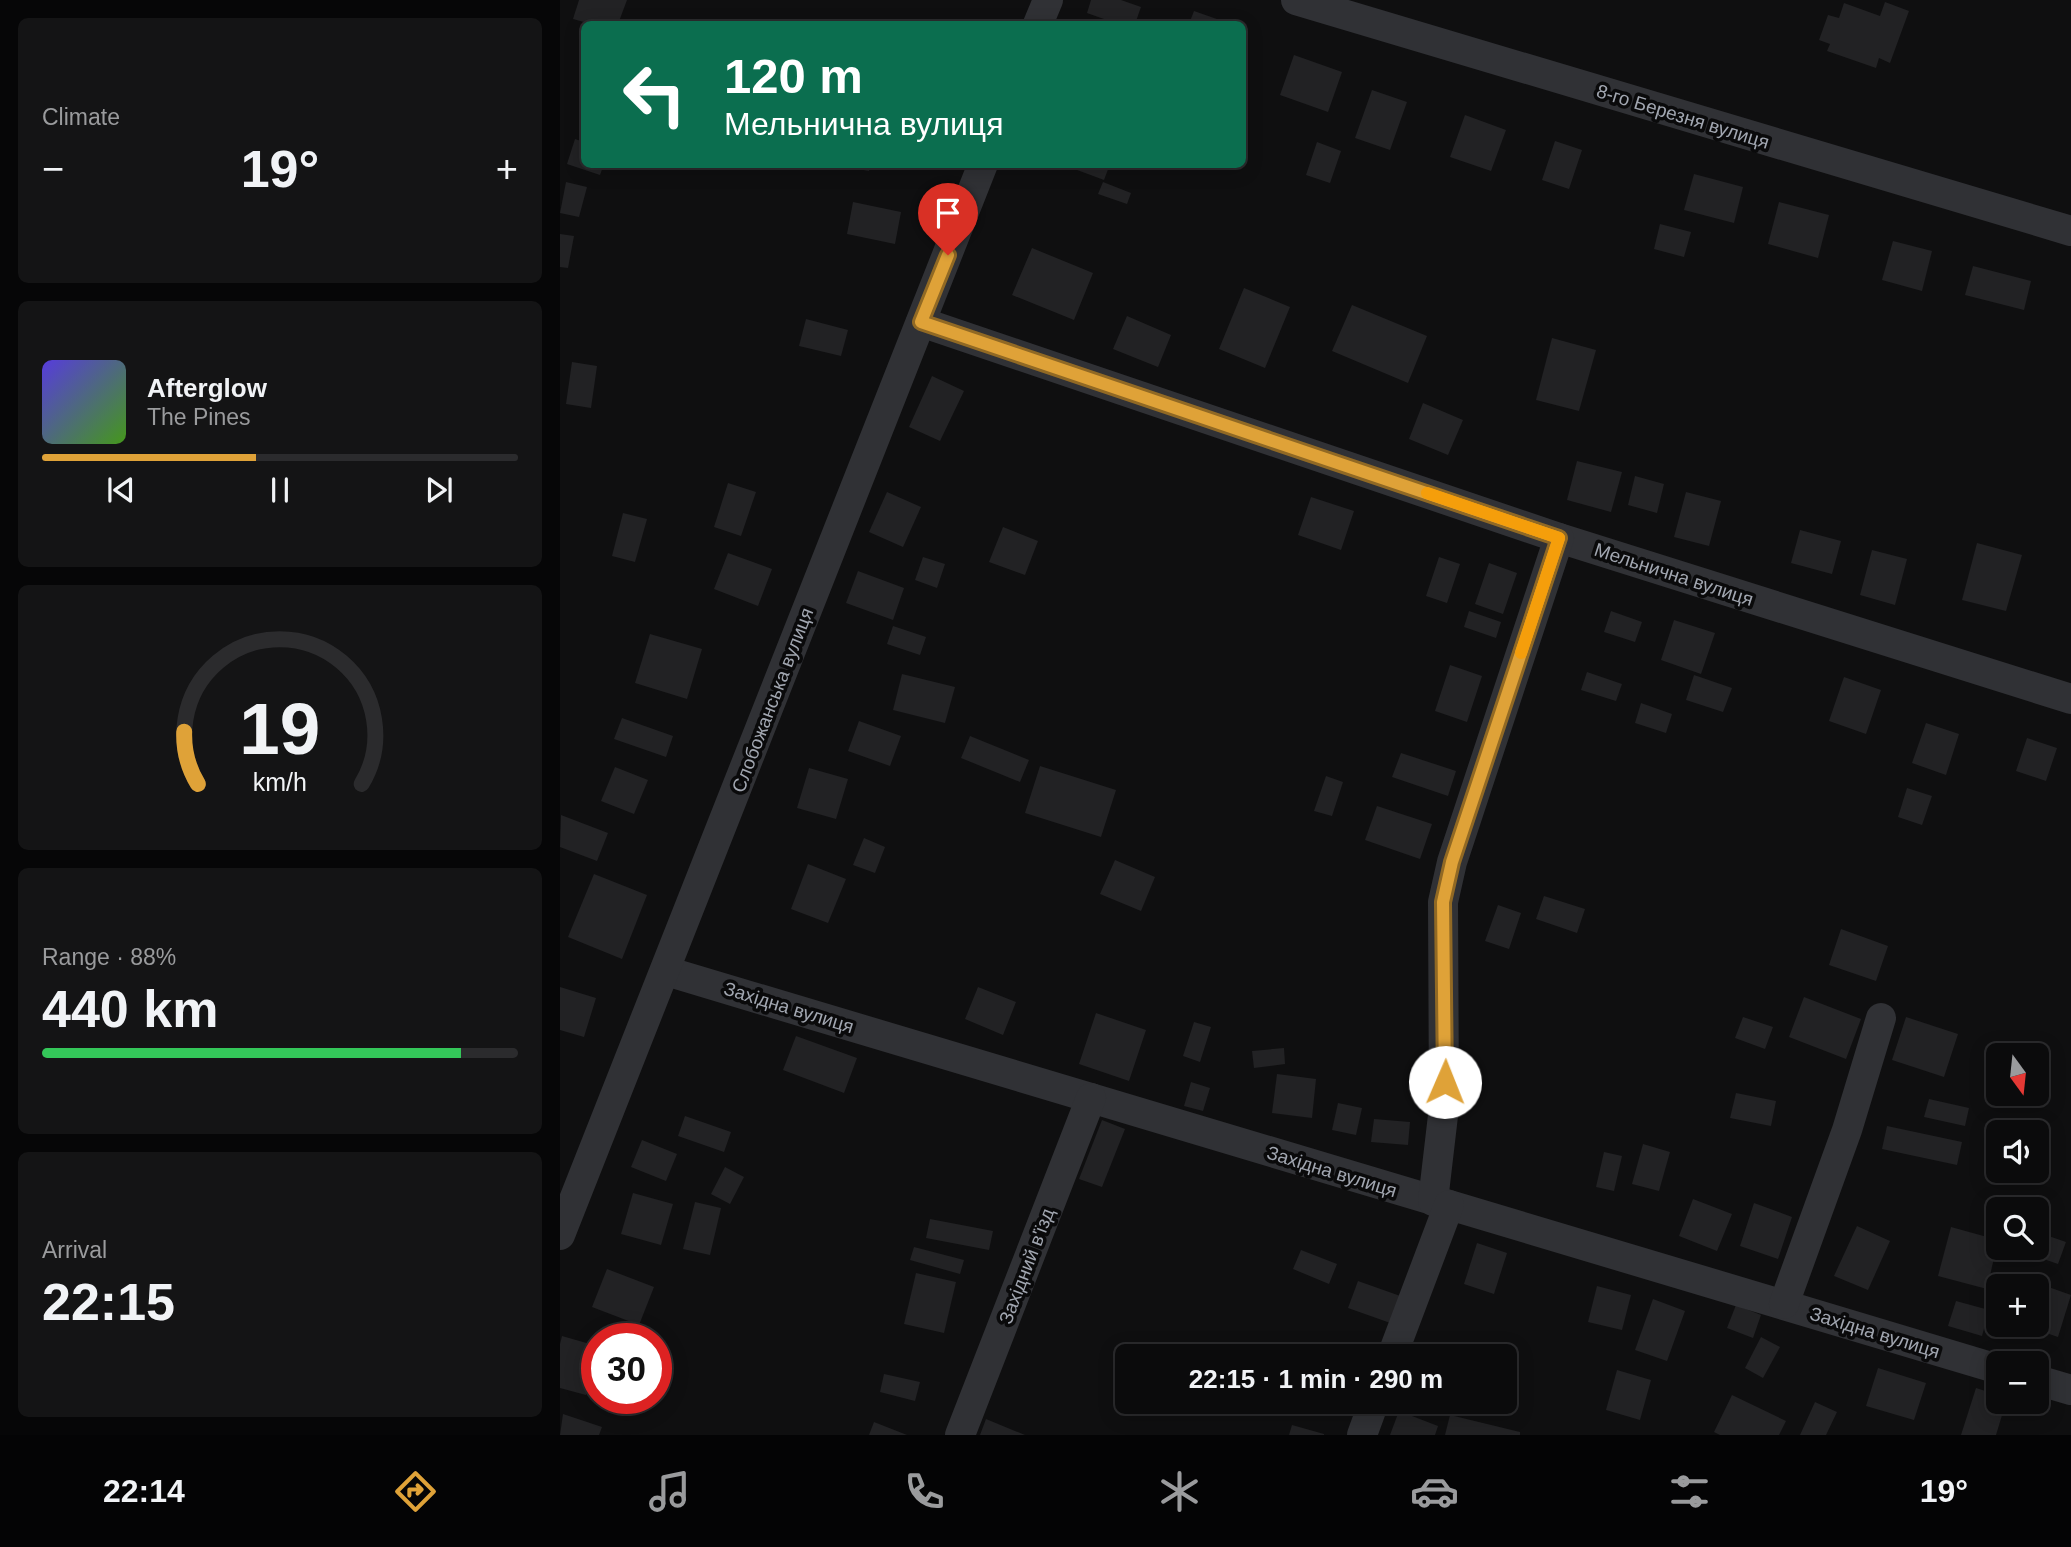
<!DOCTYPE html>
<meta charset="utf-8">
<style>
:root{--surface:#0b0b0c;--page:#141415;--text:#f1f3f6;--muted:#9a9b9d;--line:#2b2b2d;--accent:#dfa238}
body{margin:0;font-family:Arial,sans-serif;background:var(--page);color:var(--text);height:100vh;display:flex;flex-direction:column;font-size:26px;white-space:nowrap}
*{box-sizing:border-box;margin:0}
p{font-size:23px;color:var(--muted)}
.icon{flex:none;width:38px;height:38px;fill:none;stroke:currentColor;stroke-width:2;stroke-linecap:round;stroke-linejoin:round}
.map{position:relative;flex:1;overflow:hidden}
.sheet{display:flex;flex-direction:column;gap:18px;padding:18px;background:#060607;width:560px}
.sheet>*{flex:none}
.banner{position:absolute;left:21px;top:21px;width:665px;height:147px;border-radius:10px;box-shadow:0 4px 18px #0003,0 0 0 2px var(--line);background:#0b6e4f;color:#fff;overflow:hidden}
.needle{width:46px;rotate:165deg}
.buttons{position:absolute;left:1426px;top:1043px;display:grid;gap:14px}
.buttons a{display:grid;place-items:center;width:63px;height:63px;border-radius:10px;background:var(--surface);box-shadow:0 4px 18px #0003,0 0 0 2px var(--line);font-size:35px}
.speed{position:absolute;left:21px;top:1323px;display:flex;gap:14px;font-size:35px;font-weight:700;text-align:center}
.speed>*{display:grid;place-content:center;width:91px;height:91px;border-radius:50%;background:var(--surface);box-shadow:0 4px 18px #0003,0 0 0 2px var(--line);line-height:1}
.speed .limit{border:10px solid #d22;background:#fff;color:#111}
.pin{position:absolute;display:grid;place-items:center;width:60px;height:60px;color:#fff;margin:-72px -30px;border-radius:50% 50% 50% 0;rotate:-45deg;box-shadow:0 0 7px #0007}
.pin .icon{rotate:45deg}
.me{position:absolute;width:77px;margin:-38px;rotate:1deg;stroke-linejoin:round;filter:drop-shadow(0 0 5px #0008)}
.turn{display:flex;align-items:center;gap:24px;height:147px;padding:0 28px;font-size:32px}
.turn .icon{width:91px;height:91px;stroke-width:2.5}
.turn b{display:block;font-size:49px;line-height:60px}
.big{font-size:52px;font-weight:600;line-height:1.1}
.sheet .widget{flex:1;display:flex;flex-direction:column;justify-content:center;gap:10px;min-width:0;padding:0 24px;border-radius:10px;background:var(--page)}
.sheet .dial{align-items:center;gap:0}
.dial svg{height:182px;overflow:visible;fill:none;stroke:var(--line);stroke-width:7;stroke-linecap:round;text-anchor:middle}
.dial text{fill:var(--text);stroke:none}
.song{display:flex;align-items:center;gap:21px}
.cover{width:84px;height:84px;border-radius:10px;background:linear-gradient(135deg,hsl(250 70% 55%),hsl(100 70% 35%))}
.played{height:7px;border-radius:4px;background:linear-gradient(90deg,var(--accent) 45%,var(--line) 45%)}
.keys{display:flex;justify-content:space-around;direction:ltr}
.heat{display:flex;justify-content:space-between;align-items:center;font-size:38px;direction:ltr}
.charge{height:10px;border-radius:5px;background:linear-gradient(90deg,#34c759 88%,var(--line) 0)}
.trip{position:absolute;left:555px;top:1344px;width:402px;height:70px;border-radius:10px;background:var(--surface);box-shadow:0 4px 18px #0003,0 0 0 2px var(--line);font-weight:600;line-height:70px;text-align:center}
.tabs{display:flex;height:112px;justify-content:space-around;align-items:center;background:#040405;color:var(--muted)}
.tabs .icon{width:49px;height:49px}
.tabs .on{color:var(--accent)}
.tabs b{font-size:32px;color:var(--text)}
main{display:flex;flex:1;min-height:0}
.map>svg:first-child{display:block}
.building{fill:#222224}
.lines{fill:none;stroke-linecap:round;stroke-linejoin:round}
.minor{stroke:#303135;stroke-width:30}
.route-casing{stroke:#916924;stroke-width:18}
.route{stroke:#dfa238;stroke-width:12}
.slow{stroke:#f59e0b;stroke-width:12}
.labels{text-anchor:middle;stroke-width:7;stroke-linejoin:round;paint-order:stroke}
.street-label{font-size:19px;fill:#a1a6b0;stroke:#0a0a0b}
</style>
<main>
<section class="sheet">
<div class="widget"><p>Climate</p>
<div class="heat"><a>−</a><b class="big">19°</b><a>+</a></div>
</div>
<div class="widget">
<div class="song"><i class="cover"></i><div><b>Afterglow</b><p>The Pines</p></div></div>
<div class="played"></div>
<div class="keys"><svg class="icon" aria-label="previous" viewBox="0 0 24 24"><path d="M18 5L8 12l10 7zM5 5v14"/></svg><svg class="icon" aria-label="pause" viewBox="0 0 24 24"><path d="M8 5v14M16 5v14"/></svg><svg class="icon" aria-label="next" viewBox="0 0 24 24"><path d="M6 5l10 7-10 7zM19 5v14"/></svg></div>
</div>
<div class="widget dial"><svg viewBox="0 0 100 80">
<path d="M14 69A42 42 0 1 1 86 69"/>
<path d="M14 69A42 42 0 0 1 8 46" stroke="#dfa238"/>
<text x="50" y="56" font-size="32" font-weight="700">19</text>
<text x="50" y="72" font-size="11">km/h</text>
</svg></div>
<div class="widget"><p>Range · 88%</p><b class="big">440 km</b><div class="charge"></div></div>
<div class="widget"><p>Arrival</p><b class="big">22:15</b></div>
</section>
<div class="map">
<svg width="1511" height="1435" viewBox="0 0 1511 1435">
<rect width="100%" height="100%" fill="#0f0f10"/>
<g class="building">
<path d="M19,0H67L58,24H31L13,19Z"/>
<path d="M531,0H561L581,7L575,24H558L527,13Z"/>
<path d="M1325,2L1349,11L1330,63L1319,58L1316,68L1267,51L1270,44L1259,40L1268,15L1279,18L1284,3L1320,16Z"/>
<path d="M634,11L671,24H629Z"/>
<path d="M734,55L782,72L768,112L720,95Z"/>
<path d="M812,90L847,102L830,150L795,138Z"/>
<path d="M905,115L946,130L931,171L890,157Z"/>
<path d="M15,139L24,142V164H44L40,175L7,164Z"/>
<path d="M995,141L1022,150L1009,189L982,180Z"/>
<path d="M757,142L781,151L770,183L746,175Z"/>
<path d="M269,164H310L309,171Z"/>
<path d="M501,164H550L544,180Z"/>
<path d="M1134,174L1183,187L1174,223L1124,210Z"/>
<path d="M6,182L27,187L19,217L0,213Z"/>
<path d="M543,182L571,193L567,204L538,194Z"/>
<path d="M293,202L341,212L335,244L287,234Z"/>
<path d="M1219,202L1269,215L1258,258L1208,244Z"/>
<path d="M1100,224L1131,232L1124,257L1094,249Z"/>
<path d="M0,234L14,236L8,268L0,267Z"/>
<path d="M1333,241L1372,251L1362,291L1322,280Z"/>
<path d="M472,248L533,273L514,320L452,295Z"/>
<path d="M1413,266L1471,281L1464,310L1405,295Z"/>
<path d="M684,288L730,307L705,368L659,349Z"/>
<path d="M792,305L867,336L848,383L772,351Z"/>
<path d="M567,316L611,335L598,367L553,349Z"/>
<path d="M246,319L288,330L281,356L239,346Z"/>
<path d="M992,338L1036,350L1019,411L976,400Z"/>
<path d="M12,362L37,366L31,408L6,404Z"/>
<path d="M372,376L404,391L380,441L349,427Z"/>
<path d="M863,403L903,420L888,455L849,439Z"/>
<path d="M1017,461L1062,472L1051,512L1007,500Z"/>
<path d="M1075,476L1104,484L1097,513L1068,505Z"/>
<path d="M168,483L196,492L181,536L154,527Z"/>
<path d="M327,492L361,507L343,547L309,532Z"/>
<path d="M1126,492L1161,501L1149,546L1114,537Z"/>
<path d="M751,497L794,511L781,550L738,535Z"/>
<path d="M63,513L87,519L75,562L52,556Z"/>
<path d="M443,527L478,541L465,575L429,562Z"/>
<path d="M1240,530L1281,541L1272,574L1231,563Z"/>
<path d="M1417,543L1462,555L1446,611L1402,600Z"/>
<path d="M1312,550L1347,559L1335,605L1300,595Z"/>
<path d="M168,553L212,569L198,606L154,589Z"/>
<path d="M363,557L385,564L377,588L355,580Z"/>
<path d="M879,557L900,564L887,603L866,596Z"/>
<path d="M929,563L957,573L943,614L915,604Z"/>
<path d="M298,571L344,588L333,620L286,603Z"/>
<path d="M909,611L941,622L936,638L904,627Z"/>
<path d="M1051,611L1082,622L1075,642L1044,632Z"/>
<path d="M1114,620L1155,633L1141,674L1101,660Z"/>
<path d="M333,626L366,637L360,655L327,644Z"/>
<path d="M90,634L142,649L127,699L75,683Z"/>
<path d="M890,665L922,676L907,722L875,711Z"/>
<path d="M1027,672L1062,684L1056,701L1021,690Z"/>
<path d="M342,674L395,687L385,723L333,710Z"/>
<path d="M1134,675L1172,688L1163,712L1126,700Z"/>
<path d="M1284,677L1321,690L1306,734L1269,721Z"/>
<path d="M1081,703L1112,714L1106,733L1075,723Z"/>
<path d="M62,718L113,736L106,757L54,739Z"/>
<path d="M299,721L341,736L330,766L288,751Z"/>
<path d="M1366,723L1399,734L1386,775L1352,763Z"/>
<path d="M410,736L469,760L460,782L401,758Z"/>
<path d="M1467,738L1497,748L1486,781L1456,771Z"/>
<path d="M841,753L896,771L888,796L832,777Z"/>
<path d="M480,766L556,790L541,837L465,813Z"/>
<path d="M55,767L88,780L74,814L41,801Z"/>
<path d="M249,768L288,779L276,819L237,808Z"/>
<path d="M766,776L783,782L772,816L754,811Z"/>
<path d="M1347,788L1372,796L1362,825L1338,817Z"/>
<path d="M817,806L872,824L860,859L805,840Z"/>
<path d="M1,815L48,833L37,861L0,847Z"/>
<path d="M304,838L325,847L315,873L293,865Z"/>
<path d="M555,860L595,877L581,911L540,894Z"/>
<path d="M248,864L286,879L268,923L231,909Z"/>
<path d="M34,874L87,895L62,959L8,937Z"/>
<path d="M984,896L1025,909L1017,933L976,919Z"/>
<path d="M938,905L961,913L949,949L925,941Z"/>
<path d="M1281,929L1328,946L1316,981L1269,965Z"/>
<path d="M0,987L36,998L24,1037L0,1030Z"/>
<path d="M418,987L456,1002L443,1035L405,1019Z"/>
<path d="M1244,997L1301,1019L1286,1059L1229,1037Z"/>
<path d="M536,1013L586,1030L569,1081L519,1064Z"/>
<path d="M1183,1017L1213,1027L1205,1049L1175,1038Z"/>
<path d="M1346,1017L1398,1034L1384,1077L1332,1060Z"/>
<path d="M634,1022L651,1027L640,1062L623,1056Z"/>
<path d="M236,1036L297,1058L284,1093L223,1070Z"/>
<path d="M724,1048L725,1064L694,1068L692,1051Z"/>
<path d="M717,1074L756,1079L752,1118L712,1113Z"/>
<path d="M631,1082L650,1088L643,1111L624,1106Z"/>
<path d="M1176,1093L1216,1101L1211,1126L1170,1118Z"/>
<path d="M1369,1099L1409,1108L1405,1126L1364,1117Z"/>
<path d="M778,1103L802,1108L796,1135L772,1130Z"/>
<path d="M125,1116L171,1132L164,1152L118,1136Z"/>
<path d="M814,1119L850,1122L848,1145L811,1142Z"/>
<path d="M542,1120L565,1129L542,1187L519,1179Z"/>
<path d="M1327,1126L1402,1142L1397,1165L1322,1149Z"/>
<path d="M82,1140L117,1154L106,1181L71,1167Z"/>
<path d="M1083,1144L1110,1152L1099,1191L1072,1184Z"/>
<path d="M1044,1152L1062,1156L1054,1191L1036,1187Z"/>
<path d="M165,1167L184,1177L170,1204L151,1194Z"/>
<path d="M73,1193L113,1204L101,1245L61,1234Z"/>
<path d="M1133,1199L1172,1214L1157,1251L1119,1236Z"/>
<path d="M135,1202L161,1208L150,1255L123,1249Z"/>
<path d="M1194,1203L1232,1217L1218,1259L1180,1246Z"/>
<path d="M370,1219L433,1231L429,1250L366,1238Z"/>
<path d="M1297,1226L1330,1241L1308,1290L1274,1276Z"/>
<path d="M1391,1227L1438,1240L1427,1289L1378,1276Z"/>
<path d="M1477,1232L1506,1242L1498,1264L1463,1252L1464,1248H1477Z"/>
<path d="M917,1243L947,1253L934,1294L904,1284Z"/>
<path d="M354,1247L404,1260L400,1274L350,1260Z"/>
<path d="M741,1250L777,1264L769,1284L733,1269Z"/>
<path d="M47,1269L94,1287L79,1325L32,1307Z"/>
<path d="M356,1273L396,1282L384,1333L344,1324Z"/>
<path d="M798,1281L846,1298L836,1325L788,1308Z"/>
<path d="M1480,1284L1511,1295L1498,1337L1462,1325H1477V1292Z"/>
<path d="M1037,1286L1071,1295L1062,1330L1028,1322Z"/>
<path d="M1093,1299L1125,1311L1107,1361L1075,1350Z"/>
<path d="M1396,1301L1429,1310L1422,1336L1388,1326Z"/>
<path d="M1176,1305L1201,1315L1193,1338L1167,1328Z"/>
<path d="M2,1336L37,1346V1358L26,1395L0,1388V1344Z"/>
<path d="M1201,1337L1220,1347L1203,1378L1185,1368Z"/>
<path d="M1318,1368L1366,1383L1354,1420L1306,1406Z"/>
<path d="M1057,1370L1091,1380L1080,1420L1046,1410Z"/>
<path d="M324,1374L360,1382L355,1401L320,1392Z"/>
<path d="M1416,1388L1438,1395V1402H1446L1436,1435H1401Z"/>
<path d="M1172,1395L1226,1421L1219,1435H1160L1154,1432Z"/>
<path d="M1255,1402L1277,1412L1266,1435H1240Z"/>
<path d="M839,1411L878,1426L875,1435H830Z"/>
<path d="M3,1414L42,1427L39,1435H0Z"/>
<path d="M890,1415L960,1432V1435H885Z"/>
<path d="M426,1419L465,1435H420Z"/>
<path d="M314,1422L347,1435H309Z"/>
<path d="M732,1425L764,1434V1435H729Z"/>
</g>
<g class="lines">
<g class="minor">
<path d="M736,0L1511,231"/>
<path d="M478,24L488,0"/>
<path d="M361,322L999,538L1511,699"/>
<path d="M106,971L1438,1369"/>
<path d="M873,1201L884,1107L883,902L892,862L999,538"/>
<path d="M0,1235L423,164"/>
<path d="M1224,1304L1287,1130L1321,1018"/>
<path d="M832,1356L889,1205"/>
<path d="M1477,1380L1511,1390"/>
<path d="M400,1435L531,1098"/>
<path d="M802,1435L814,1402"/>
</g>
</g>
<g class="lines">
<defs>
<path id="route" d="M388,255L361,322L999,538L892,862L883,902L885,1082"/>
</defs>
<use href="#route" class="route-casing"/>
<use href="#route" class="route"/>
<path class="slow" d="M867,493L999,538L961,653"/>
</g>
<g class="labels">
<g class="street-label">
<text transform="translate(1123 116) rotate(17)" y="7">8-го Березня вулиця</text>
<text transform="translate(1114 574) rotate(18)" y="7">Мельнична вулиця</text>
<text transform="translate(212 700) rotate(-69)" y="7">Слобожанська вулиця</text>
<text transform="translate(229 1007) rotate(17)" y="7">Західна вулиця</text>
<text transform="translate(772 1171) rotate(17)" y="7">Західна вулиця</text>
<text transform="translate(466 1266) rotate(-69)" y="7">Західний в'їзд</text>
<text transform="translate(1315 1332) rotate(17)" y="7">Західна вулиця</text>
</g>
</g>
</svg>
<div class="buttons">
<a><svg class="needle" viewBox="-14 -14 28 28"><path d="M0-13l5 13h-10z" fill="#e53935"/><path d="M0 13l5-13h-10z" fill="#9a9b9d"/></svg></a>
<a><svg class="icon" aria-label="sound" viewBox="0 0 24 24"><path d="M4 9h4l5-4v14l-5-4H4zM17 9q2 3 0 6"/></svg></a>
<a><svg class="icon" aria-label="search" viewBox="0 0 24 24"><circle cx="10" cy="10" r="6"/><path d="M15 15l6 6"/></svg></a>
<a>+</a>
<a>−</a>
</div>
<div class="speed"><div class="limit">30</div></div>
<div class="pin" style="left:388px;top:255px;background:#d93025"><svg class="icon" aria-label="arrive" viewBox="0 0 24 24"><path d="M6 21V4h12l-3 4 3 4H6"/></svg></div>
<svg class="me" style="left:885px;top:1082px" viewBox="-20 -20 40 40"><circle r="19" fill="#fff"/><path d="M0-13L10 11 0 6-10 11z" fill="#dfa238"/></svg>
<div class="trip">22:15 · 1 min · 290 m</div>
<div class="banner">
<div class="turn"><svg class="icon" aria-label="left" viewBox="0 0 24 24"><path d="M17 20v-9H6M10 6l-5 5 5 5"/></svg><div><b>120 m</b>Мельнична вулиця</div></div>
</div>
</div>
</main>
<nav class="tabs">
<b>22:14</b>
<svg class="icon on" aria-label="directions" viewBox="0 0 24 24"><path d="M12 3l9 9-9 9-9-9zM9 14v-3h6M13 9l2 2-2 2"/></svg>
<svg class="icon" aria-label="music" viewBox="0 0 24 24"><path d="M9 18V5l10-2v13"/><circle cx="6" cy="18" r="3"/><circle cx="16" cy="16" r="3"/></svg>
<svg class="icon" aria-label="phone" viewBox="0 0 24 24"><path d="M5 4h4l2 5-3 2q2 4 5 5l2-3 5 2v4C11 20 4 13 5 4z"/></svg>
<svg class="icon" aria-label="climate" viewBox="0 0 24 24"><path d="M12 3v18M4 7l16 10M4 17L20 7"/></svg>
<svg class="icon" aria-label="car" viewBox="0 0 24 24"><path d="M5 17H2v-5l4-1 3-4h7l3 4 3 1v5h-3M9 17h6M6 11h13"/><circle cx="7" cy="17" r="2"/><circle cx="17" cy="17" r="2"/></svg>
<svg class="icon" aria-label="filters" viewBox="0 0 24 24"><path d="M4 7h16M4 17h16"/><circle cx="9" cy="7" r="2"/><circle cx="15" cy="17" r="2"/></svg>
<b>19°</b>
</nav>
